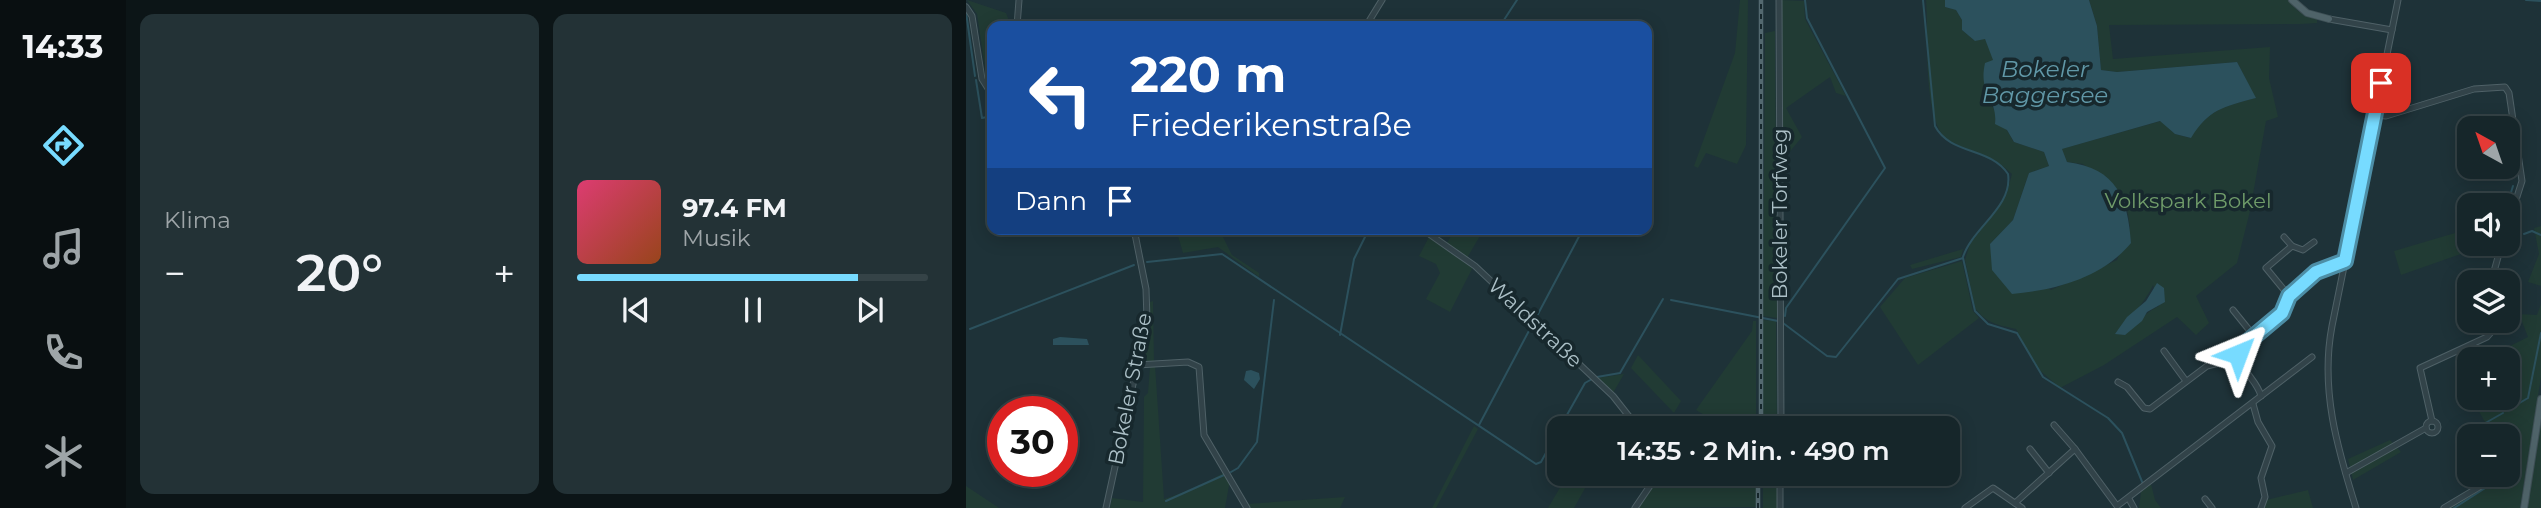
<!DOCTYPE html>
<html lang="de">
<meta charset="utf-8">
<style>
:root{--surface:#16262a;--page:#233236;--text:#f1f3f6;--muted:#9ea5a8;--line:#354347;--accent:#77dbff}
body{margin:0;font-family:Montserrat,sans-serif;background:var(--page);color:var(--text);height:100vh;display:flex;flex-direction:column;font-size:26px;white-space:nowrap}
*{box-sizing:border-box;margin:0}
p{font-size:23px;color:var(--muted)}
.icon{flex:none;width:38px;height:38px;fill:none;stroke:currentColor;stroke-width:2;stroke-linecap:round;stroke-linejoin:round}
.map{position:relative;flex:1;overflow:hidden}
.drawer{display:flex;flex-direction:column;gap:14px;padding:14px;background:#0c1517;width:840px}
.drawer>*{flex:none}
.banner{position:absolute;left:21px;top:21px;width:665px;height:214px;border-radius:14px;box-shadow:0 4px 18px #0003,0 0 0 2px var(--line);background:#1a4fa0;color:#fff;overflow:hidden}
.needle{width:46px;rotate:320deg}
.fabs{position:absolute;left:1491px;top:116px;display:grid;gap:14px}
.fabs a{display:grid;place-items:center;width:63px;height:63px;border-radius:14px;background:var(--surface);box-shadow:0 4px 18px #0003,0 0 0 2px var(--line);font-size:35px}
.speed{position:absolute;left:21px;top:396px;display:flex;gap:14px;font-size:35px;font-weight:700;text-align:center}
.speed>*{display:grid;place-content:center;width:91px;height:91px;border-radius:50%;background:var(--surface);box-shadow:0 4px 18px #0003,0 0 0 2px var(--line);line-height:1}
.speed .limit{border:10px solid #d22;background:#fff;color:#111}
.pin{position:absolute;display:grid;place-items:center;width:60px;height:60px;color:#fff;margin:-30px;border-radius:14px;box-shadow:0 4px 10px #0006}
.me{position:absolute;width:77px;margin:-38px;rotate:44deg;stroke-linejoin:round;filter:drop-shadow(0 0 5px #0008)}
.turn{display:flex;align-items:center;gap:24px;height:147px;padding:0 28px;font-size:32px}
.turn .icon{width:91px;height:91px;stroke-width:2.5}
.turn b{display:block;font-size:49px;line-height:60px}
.then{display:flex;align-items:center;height:66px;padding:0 28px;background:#0003;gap:14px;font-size:26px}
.big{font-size:52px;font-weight:600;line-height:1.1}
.drawer .card{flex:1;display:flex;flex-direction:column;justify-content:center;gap:10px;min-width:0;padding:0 24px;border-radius:14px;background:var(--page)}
.song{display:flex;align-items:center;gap:21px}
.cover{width:84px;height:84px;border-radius:10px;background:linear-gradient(135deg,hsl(340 70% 55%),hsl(20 70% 35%))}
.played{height:7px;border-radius:4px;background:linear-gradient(90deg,var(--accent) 80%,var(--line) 80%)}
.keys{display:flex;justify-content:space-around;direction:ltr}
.heat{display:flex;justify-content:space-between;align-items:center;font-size:38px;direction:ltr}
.drawer .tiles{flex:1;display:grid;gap:14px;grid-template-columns:repeat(2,1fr)}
.trip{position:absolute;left:581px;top:416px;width:413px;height:70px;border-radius:14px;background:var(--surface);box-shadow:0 4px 18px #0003,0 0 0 2px var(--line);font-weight:600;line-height:70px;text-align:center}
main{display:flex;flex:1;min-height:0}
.menu{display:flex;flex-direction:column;width:126px;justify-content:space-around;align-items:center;background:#090f11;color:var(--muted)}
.menu .icon{width:49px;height:49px}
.menu .on{color:var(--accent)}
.menu b{font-size:32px;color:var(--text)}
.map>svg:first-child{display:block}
.green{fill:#213b34;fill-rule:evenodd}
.water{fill:#2c515d}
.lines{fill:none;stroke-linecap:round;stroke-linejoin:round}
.stream{stroke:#2c515d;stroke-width:2}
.minor-casing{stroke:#4f6167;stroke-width:7}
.major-casing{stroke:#3e4f55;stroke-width:8}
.minor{stroke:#324349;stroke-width:5}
.major{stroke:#4f6369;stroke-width:6}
.rail-casing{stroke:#536970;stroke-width:4.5}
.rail{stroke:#17282d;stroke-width:2;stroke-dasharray:5;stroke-linecap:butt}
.route-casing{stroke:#4d8ea6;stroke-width:18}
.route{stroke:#77dbff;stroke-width:12}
.labels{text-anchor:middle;stroke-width:7;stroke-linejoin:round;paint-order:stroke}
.park-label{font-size:21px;fill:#709c6a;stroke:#17282d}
.street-label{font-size:21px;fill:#abbfc6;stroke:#17282d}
.water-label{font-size:23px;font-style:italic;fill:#6198a8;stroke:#17282d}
</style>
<main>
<nav class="menu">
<b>14:33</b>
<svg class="icon on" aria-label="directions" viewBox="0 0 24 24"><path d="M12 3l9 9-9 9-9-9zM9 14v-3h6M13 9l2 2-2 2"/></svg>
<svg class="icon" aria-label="music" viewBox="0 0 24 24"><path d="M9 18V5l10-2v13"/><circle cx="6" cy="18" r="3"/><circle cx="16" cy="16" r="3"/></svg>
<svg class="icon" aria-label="phone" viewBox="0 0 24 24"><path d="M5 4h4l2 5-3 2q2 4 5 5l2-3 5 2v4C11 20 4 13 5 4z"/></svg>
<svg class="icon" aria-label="climate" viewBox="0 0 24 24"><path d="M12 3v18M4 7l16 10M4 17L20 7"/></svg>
</nav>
<section class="drawer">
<div class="tiles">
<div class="card"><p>Klima</p>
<div class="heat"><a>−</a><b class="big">20°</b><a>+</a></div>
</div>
<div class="card">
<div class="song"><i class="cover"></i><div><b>97.4 FM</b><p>Musik</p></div></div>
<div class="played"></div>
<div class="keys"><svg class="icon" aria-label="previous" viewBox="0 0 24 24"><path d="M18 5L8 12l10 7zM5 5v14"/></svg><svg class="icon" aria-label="pause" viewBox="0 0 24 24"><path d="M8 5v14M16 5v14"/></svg><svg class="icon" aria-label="next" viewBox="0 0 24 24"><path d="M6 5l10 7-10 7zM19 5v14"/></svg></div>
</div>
</div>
</section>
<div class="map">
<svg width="1575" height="508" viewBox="0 0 1575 508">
<rect width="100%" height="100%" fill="#1e3238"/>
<g class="green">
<path d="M1,0L40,13L45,26H26V87L20,74L11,14Z"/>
<path d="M774,0H782L780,145L771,164L740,153L732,168L728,166L769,53Z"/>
<path d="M815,0L838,1L839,19L880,96L870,93L864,77L820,108L836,137L816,161Z"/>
<path d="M960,0H979V7L990,10L996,20V30L1009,41L1019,38L1028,61L1023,101L1048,142L1078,152L1083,166L1063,173L1047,220L1024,244L1085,290L1151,260L1164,227L1160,202L1117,164L1101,162L1095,149L1195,121L1209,134L1224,138C1243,109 1257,107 1289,98L1271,62L1151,72L1135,70L1131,26L1123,0H1323L1332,11L1351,19V23L1334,24L1143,25L1147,59L1304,47L1303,78L1312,117L1300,121L1284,211L1271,263L1230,296L1243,323L1230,335L1211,317L1138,365L1094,388L1070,367L1050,329C1032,325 1020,323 1009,308L999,260L1004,244L1040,196L1046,174C1022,151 1010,155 984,141C955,126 963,32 960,0ZM1187,285L1193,306C1174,315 1174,326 1150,334C1162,321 1180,301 1187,285Z"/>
<path d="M809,31L811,318L797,316L799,33Z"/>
<path d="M1575,226V286L1562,282L1573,254L1568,228Z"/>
<path d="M210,229H253L266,255L293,273V277L252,247L217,253Z"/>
<path d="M489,229H518L501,258L481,243Z"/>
<path d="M1489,233L1493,250L1526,243L1435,275L1428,251Z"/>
<path d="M463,237L507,267L484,312L460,299L474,273L470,264L453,256Z"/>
<path d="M997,249L995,257L946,269L944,265Z"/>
<path d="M996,261L1007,311L1013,318L952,365L914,307L939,278Z"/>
<path d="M187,301L188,362H181L178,352L184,302Z"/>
<path d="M1575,304V377L1554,508H1484L1552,467L1547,459L1542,465V436H1521L1514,425L1519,422L1505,397H1542V379L1552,373L1540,348L1562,337L1553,314L1571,315Z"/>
<path d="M797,320L810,321L811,429H797Z"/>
<path d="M787,321H790V429H749L745,419L730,410L786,331Z"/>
<path d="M672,355L715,401L708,413L665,368Z"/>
<path d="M189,365L198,499L230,488L259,472L264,480L259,508H144L146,498L177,502L178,397L182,393L184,368Z"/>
<path d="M658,374L647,393L631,378Z"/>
<path d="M1575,414V508H1561Z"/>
<path d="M508,426L512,429L470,508H466Z"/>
<path d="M1424,440L1435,452L1387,480L1382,459Z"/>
<path d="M602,474H627L608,508H582Z"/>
<path d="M693,474H745L749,478L753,474H790V507L674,508L672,506Z"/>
<rect x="797" y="474" width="15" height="34"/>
<path d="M1185,484L1189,500L1195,508H1173L1175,492Z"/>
<path d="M0,486L33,508H0Z"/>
<path d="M1342,490L1347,508H1298L1300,500Z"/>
<path d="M379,497L374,508H283L281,504Z"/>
</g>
<g class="water">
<path d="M979,0H1123L1131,26L1135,70L1151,72L1271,62L1290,98C1257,107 1243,109 1225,138L1209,134L1194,121L1096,149L1101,162C1151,168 1162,199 1165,243C1136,278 1090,290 1046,294L1026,270L1024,244L1047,220L1063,173L1083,166L1078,152L1048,142L1041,130L1029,124C1032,98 1012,95 1019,63L1027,60L1019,39L1009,41L996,30V20L990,10L979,7Z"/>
<path d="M1191,283L1198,288L1199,302L1181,312L1176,321L1159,335L1149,334L1161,317L1180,301Z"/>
<path d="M94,337L121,339L123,345H87V339Z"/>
<path d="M285,370L293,373L294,379L288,389L278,380L280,371Z"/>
</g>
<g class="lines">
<g class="stream">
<path d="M957,0L969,126C984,155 1025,147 1042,174C1047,207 1006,228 997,257"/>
<path d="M1560,0L1575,1"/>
<path d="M0,12L9,76"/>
<path d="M534,26L551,0"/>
<path d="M10,80L16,118L26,116"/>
<path d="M1541,205L1547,186"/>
<path d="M1558,234L1566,231L1575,235"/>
<path d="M181,262L256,254L570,464L575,462L593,429"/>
<path d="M705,300L812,321"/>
<path d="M572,314L617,229"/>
<path d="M819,316L820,308L919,168L841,18L839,0"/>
<path d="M817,323L861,356L870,357L932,279L997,258L1009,311L1022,324L1051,333L1077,377L1142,418L1156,433L1177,484"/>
<path d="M4,329L168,265"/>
<path d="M374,335L388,259L403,229"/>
<path d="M631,377L654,373L697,299"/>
<path d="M1545,408L1562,398L1575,333"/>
<path d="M513,425L565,327"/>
<path d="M1514,426L1537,413"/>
<path d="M593,429L619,383L626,379"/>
<path d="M265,472L272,468L291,442L308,300"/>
<path d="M200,501L258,475"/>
<path d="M1488,508L1541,474"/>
</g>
<defs>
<g id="minor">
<path d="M813,0L815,429"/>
<path d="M0,7L6,16L16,79L26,95"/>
<path d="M1363,19L1426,30"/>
<path d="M51,26L53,0"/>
<path d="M248,26L282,23L292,26"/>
<path d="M400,26L416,0"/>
<path d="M1409,115L1420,116L1508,89L1539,87L1543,93L1556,181L1542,225"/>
<path d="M456,229L509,266L647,396L673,429"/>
<path d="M1318,237L1326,246"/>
<path d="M1525,282L1536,243"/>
<path d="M1323,296L1300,268L1326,246L1337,250L1348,242"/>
<path d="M1267,310L1288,336"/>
<path d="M1198,351L1220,381"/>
<path d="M171,365L222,362L233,367L238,435L281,508"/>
<path d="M1152,382L1161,387L1178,408L1184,409L1241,366L1257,362L1272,354"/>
<path d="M1295,396C1291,379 1270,368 1274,349L1316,313L1323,296L1350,272L1379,261"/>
<path d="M1287,404L1292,422L1306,446L1295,478L1299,497L1295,508"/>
<circle cx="1466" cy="427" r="6"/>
<path d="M1466,421L1454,368L1521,337L1527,330L1524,320"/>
<path d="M1088,425L1109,449"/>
<path d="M1064,449L1083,473"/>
<path d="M1542,468L1548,462"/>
<path d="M1380,473L1460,428"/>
<path d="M1163,499L1168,508"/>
<path d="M1239,499L1246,508"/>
<path d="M1049,503L1109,449L1151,506L1346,357"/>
<path d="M140,508L181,320L180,289L168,229"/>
<path d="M669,508L692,474"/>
<path d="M814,508V474"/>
<path d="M999,508L1027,488L1056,508"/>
<path d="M1390,508C1371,447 1354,389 1366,326L1432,0"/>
<path d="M1478,508L1535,474"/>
</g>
<g id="major">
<path d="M1326,0L1341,13L1363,19"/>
<path d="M1558,508L1575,399"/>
</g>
</defs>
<use href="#minor" class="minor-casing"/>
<use href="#major" class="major-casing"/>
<use href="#minor" class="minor"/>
<use href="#major" class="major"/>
<defs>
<g id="rail">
<path d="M795,429V0"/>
<path d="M792,508V474"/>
</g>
</defs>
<use href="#rail" class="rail-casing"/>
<use href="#rail" class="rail"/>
</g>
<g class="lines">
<defs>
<path id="route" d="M1272,354L1273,349L1316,313L1323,296L1350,272L1379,261L1415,83"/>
</defs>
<use href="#route" class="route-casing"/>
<use href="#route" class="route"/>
</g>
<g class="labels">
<g class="park-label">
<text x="1222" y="208">Volkspark Bokel</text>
</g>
<g class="street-label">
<text transform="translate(814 214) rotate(-90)" y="7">Bokeler Torfweg</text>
<text transform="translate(569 323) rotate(43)" y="7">Waldstraße</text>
<text transform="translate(164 389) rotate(-79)" y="7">Bokeler Straße</text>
</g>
<g class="water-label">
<text x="1079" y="77">Bokeler<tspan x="1079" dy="26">Baggersee</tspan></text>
</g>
</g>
</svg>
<div class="fabs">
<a><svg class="needle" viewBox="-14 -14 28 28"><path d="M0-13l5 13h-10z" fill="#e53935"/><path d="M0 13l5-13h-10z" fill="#9ea5a8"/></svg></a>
<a><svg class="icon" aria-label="sound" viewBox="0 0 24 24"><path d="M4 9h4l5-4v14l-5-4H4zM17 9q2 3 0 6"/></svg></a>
<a><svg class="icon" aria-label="layers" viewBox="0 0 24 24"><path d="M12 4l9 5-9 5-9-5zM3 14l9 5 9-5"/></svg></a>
<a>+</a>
<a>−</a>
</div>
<div class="speed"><div class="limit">30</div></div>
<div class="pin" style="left:1415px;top:83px;background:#d93025"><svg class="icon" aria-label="arrive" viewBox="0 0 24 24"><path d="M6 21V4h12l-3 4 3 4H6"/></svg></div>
<svg class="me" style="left:1272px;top:354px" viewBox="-20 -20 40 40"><path d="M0-17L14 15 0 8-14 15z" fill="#77dbff" stroke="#fff" stroke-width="4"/></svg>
<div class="trip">14:35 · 2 Min. · 490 m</div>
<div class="banner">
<div class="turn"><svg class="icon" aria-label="left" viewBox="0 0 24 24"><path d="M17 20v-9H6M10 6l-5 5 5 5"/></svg><div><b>220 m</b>Friederikenstraße</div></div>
<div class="then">Dann<svg class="icon" aria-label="arrive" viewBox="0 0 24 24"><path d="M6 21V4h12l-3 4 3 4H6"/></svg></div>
</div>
</div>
</main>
